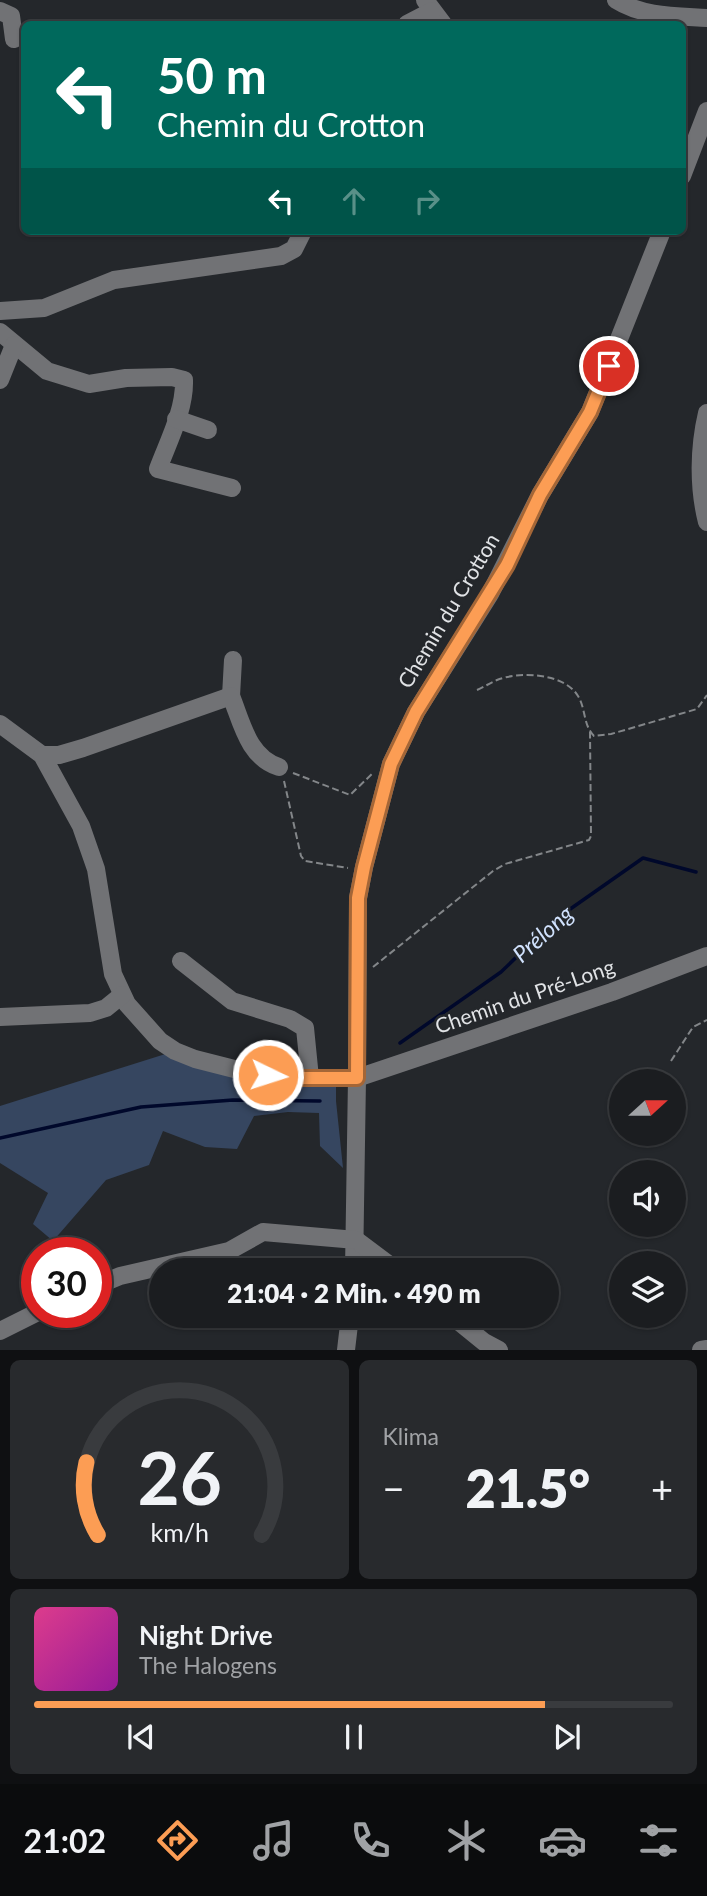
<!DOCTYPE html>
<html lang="de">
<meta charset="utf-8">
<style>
:root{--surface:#1b1d20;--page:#282a2d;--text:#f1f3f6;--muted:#a0a2a5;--line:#393b3e;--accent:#fc9d54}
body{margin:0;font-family:Lato,sans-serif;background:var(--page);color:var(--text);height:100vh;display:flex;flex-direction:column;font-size:26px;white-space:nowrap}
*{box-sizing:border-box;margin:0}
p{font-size:23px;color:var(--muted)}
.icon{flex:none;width:38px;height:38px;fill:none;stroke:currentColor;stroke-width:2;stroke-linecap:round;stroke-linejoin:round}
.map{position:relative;height:1350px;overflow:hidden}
.panel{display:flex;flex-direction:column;gap:10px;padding:10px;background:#0f1012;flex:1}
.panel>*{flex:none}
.top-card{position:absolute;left:21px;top:21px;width:665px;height:214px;border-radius:10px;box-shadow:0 2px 5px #0004,0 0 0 2px var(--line);background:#00695c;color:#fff;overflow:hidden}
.needle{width:46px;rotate:69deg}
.fabs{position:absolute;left:609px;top:1069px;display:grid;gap:14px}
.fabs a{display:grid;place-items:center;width:77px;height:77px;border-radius:50%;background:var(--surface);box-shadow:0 2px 5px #0004,0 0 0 2px var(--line);font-size:35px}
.speed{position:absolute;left:21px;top:1237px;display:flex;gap:14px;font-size:35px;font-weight:700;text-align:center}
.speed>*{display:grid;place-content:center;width:91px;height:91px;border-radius:50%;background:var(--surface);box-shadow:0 2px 5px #0004,0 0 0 2px var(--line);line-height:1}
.speed .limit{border:10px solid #d22;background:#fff;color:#111}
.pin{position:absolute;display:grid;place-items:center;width:60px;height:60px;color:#fff;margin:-30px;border:4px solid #fff;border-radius:50%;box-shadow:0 2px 7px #0007}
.me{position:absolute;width:77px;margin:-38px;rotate:94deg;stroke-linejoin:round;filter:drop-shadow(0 0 5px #0008)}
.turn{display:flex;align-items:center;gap:24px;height:147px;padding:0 21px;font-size:32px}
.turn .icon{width:91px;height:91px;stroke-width:2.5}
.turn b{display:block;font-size:49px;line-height:60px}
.lanes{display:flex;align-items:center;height:66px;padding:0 21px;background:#0003;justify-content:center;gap:35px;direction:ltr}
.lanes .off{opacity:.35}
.big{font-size:52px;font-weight:800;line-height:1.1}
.panel .tile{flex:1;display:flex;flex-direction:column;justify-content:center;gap:10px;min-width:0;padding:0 24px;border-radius:10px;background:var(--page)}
.panel .dial{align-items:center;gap:0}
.dial svg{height:182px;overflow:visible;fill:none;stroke:var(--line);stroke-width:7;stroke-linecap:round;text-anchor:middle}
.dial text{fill:var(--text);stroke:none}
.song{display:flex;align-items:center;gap:21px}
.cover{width:84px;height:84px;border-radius:10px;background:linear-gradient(135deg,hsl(330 70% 55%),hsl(300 70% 35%))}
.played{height:7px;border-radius:4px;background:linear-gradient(90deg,var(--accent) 80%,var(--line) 80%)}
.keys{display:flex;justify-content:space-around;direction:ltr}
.heat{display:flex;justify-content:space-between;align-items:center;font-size:38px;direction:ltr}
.panel .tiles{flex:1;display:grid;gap:10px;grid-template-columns:1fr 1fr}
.tile:last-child{grid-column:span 2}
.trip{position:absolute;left:149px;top:1258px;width:410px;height:70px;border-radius:35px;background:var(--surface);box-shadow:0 2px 5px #0004,0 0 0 2px var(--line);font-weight:800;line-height:70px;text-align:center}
.dock{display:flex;height:112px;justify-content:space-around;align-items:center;background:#0b0c0d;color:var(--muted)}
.dock .icon{width:49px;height:49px}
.dock .selected{color:var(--accent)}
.dock b{font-size:32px;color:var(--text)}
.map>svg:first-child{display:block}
.green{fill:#364660}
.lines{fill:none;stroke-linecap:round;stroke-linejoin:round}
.stream{stroke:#00082b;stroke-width:3.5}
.path{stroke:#838689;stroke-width:2;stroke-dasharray:7 3.5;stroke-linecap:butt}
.minor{stroke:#717275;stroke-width:18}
.route-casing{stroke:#a46637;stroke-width:18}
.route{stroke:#fc9d54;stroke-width:12}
.labels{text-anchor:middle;stroke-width:5;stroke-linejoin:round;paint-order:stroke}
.street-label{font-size:21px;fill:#e1e3e6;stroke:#24272b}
.water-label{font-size:23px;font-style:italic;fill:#d1e2fd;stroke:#24272b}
</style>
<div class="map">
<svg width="707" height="1350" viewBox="0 0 707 1350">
<rect width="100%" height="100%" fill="#24272b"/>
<path class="green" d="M175,1051L195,1059L336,1078V1101L343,1168L320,1146L319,1113L288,1112L254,1116L237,1149L205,1147L163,1131L149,1165L106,1180L53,1241L33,1224L48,1193L0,1163V1106Z"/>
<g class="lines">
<g class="stream">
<path d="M400,1043L501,972L556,919L643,858L696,872"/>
<path d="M0,1138L141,1107L233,1100L320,1101"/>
</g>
<g class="path">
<path d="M477,690C484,687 490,683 497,680C520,671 564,673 578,696C586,709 583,725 594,736L611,734L697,709L707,695"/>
<path d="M293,773L350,795L373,773"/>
<path d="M284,781L301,856L305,861L348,868"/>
<path d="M373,967L493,871L505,864L589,840L591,836L590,732"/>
<path d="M671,1061L693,1027L707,1020"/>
</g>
<g class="minor">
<path d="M425,0L443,24"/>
<path d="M616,0C643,17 676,16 707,18"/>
<path d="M0,11L11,16L14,39"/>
<path d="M407,24L432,11"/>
<path d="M682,176L707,111"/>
<path d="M662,231L590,412L540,495L490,594L416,712L391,764L364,867L358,898L357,1078L612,992L707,956"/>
<path d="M0,311L44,308L114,280L281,256L294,249L303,231"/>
<path d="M0,332L47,371L89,384L126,378L172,377L184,380C185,410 168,442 158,469L232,488"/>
<path d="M0,380L14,345"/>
<path d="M707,413C699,447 698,487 707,522"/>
<path d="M176,419L208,430"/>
<path d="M231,696L233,660"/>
<path d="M0,724L42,755L81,826L96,869L113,974L127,1004L160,1041L175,1051L195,1059L250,1073L287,1078H357L354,1270"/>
<path d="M42,755H59L83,748L231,696C242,723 248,757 279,767"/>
<path d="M181,961L232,1001L290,1019L305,1028L310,1078"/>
<path d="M0,1017L90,1013L106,1008L122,995"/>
<path d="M96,1286L120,1276L229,1251L263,1232L356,1240L396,1270"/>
<path d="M452,1316L484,1342L499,1350"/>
<path d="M0,1331L38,1312"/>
<path d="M346,1350L350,1316"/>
<path d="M701,1350L707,1349"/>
</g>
</g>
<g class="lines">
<defs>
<path id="route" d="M268,1075L287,1078H357L358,898L364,867L391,764L416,712L507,565L540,495L590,412L609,366"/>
</defs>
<use href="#route" class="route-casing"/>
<use href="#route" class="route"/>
</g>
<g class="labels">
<g class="street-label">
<text transform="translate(449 611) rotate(-59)" y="7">Chemin du Crotton</text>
<text transform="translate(525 997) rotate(-19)" y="7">Chemin du Pré-Long</text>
</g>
<g class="water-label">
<text transform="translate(543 934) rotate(-42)" y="8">Prélong</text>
</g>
</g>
</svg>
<div class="fabs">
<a><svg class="needle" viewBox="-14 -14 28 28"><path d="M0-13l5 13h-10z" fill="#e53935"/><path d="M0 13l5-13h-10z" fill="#a0a2a5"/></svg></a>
<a><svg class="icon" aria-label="sound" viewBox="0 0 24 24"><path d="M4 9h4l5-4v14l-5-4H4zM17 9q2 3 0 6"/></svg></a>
<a><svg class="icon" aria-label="layers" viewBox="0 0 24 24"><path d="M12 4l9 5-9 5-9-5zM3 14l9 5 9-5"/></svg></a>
</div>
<div class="speed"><div class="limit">30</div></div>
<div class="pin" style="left:609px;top:366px;background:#d93025"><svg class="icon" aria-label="arrive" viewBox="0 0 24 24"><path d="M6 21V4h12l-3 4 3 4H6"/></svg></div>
<svg class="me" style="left:268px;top:1075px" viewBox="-20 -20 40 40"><circle r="17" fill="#fc9d54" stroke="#fff" stroke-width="3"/><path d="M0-11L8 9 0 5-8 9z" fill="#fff"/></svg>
<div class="trip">21:04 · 2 Min. · 490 m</div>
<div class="top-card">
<div class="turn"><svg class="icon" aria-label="left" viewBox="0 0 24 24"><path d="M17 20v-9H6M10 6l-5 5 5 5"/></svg><div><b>50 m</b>Chemin du Crotton</div></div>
<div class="lanes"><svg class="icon" aria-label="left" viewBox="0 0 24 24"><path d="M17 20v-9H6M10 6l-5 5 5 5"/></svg><svg class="icon off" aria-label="ahead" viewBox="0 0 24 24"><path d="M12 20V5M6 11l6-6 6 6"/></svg><svg class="icon off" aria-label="right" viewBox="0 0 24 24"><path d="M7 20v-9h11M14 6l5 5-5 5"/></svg></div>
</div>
</div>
<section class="panel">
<div class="tiles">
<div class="tile dial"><svg viewBox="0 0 100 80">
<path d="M14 69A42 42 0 1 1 86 69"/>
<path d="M14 69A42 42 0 0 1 9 37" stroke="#fc9d54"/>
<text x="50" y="56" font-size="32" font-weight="700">26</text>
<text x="50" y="72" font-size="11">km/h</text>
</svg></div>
<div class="tile"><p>Klima</p>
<div class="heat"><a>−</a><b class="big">21.5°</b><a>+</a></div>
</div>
<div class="tile">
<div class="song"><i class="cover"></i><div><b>Night Drive</b><p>The Halogens</p></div></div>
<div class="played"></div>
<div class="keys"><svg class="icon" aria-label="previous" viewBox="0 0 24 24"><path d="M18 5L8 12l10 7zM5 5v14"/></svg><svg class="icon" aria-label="pause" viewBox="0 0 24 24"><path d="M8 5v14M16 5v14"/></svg><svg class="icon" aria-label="next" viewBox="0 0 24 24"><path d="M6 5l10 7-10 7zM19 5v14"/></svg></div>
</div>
</div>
</section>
<nav class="dock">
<b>21:02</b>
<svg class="icon selected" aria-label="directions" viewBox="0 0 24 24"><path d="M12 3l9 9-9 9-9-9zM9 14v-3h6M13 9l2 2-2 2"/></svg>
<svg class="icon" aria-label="music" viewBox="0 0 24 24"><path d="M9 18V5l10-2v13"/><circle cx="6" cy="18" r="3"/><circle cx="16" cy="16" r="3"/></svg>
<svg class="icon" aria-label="phone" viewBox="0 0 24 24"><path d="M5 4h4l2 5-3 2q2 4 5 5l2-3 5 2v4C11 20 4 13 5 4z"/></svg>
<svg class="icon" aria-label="climate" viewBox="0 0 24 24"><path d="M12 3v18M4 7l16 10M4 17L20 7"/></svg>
<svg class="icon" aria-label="car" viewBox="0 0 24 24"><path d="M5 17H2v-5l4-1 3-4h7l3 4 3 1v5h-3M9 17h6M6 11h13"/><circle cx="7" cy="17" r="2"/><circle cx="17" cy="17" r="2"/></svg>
<svg class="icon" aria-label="filters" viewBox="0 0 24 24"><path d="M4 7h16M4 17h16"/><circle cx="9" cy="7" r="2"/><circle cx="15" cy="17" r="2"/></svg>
</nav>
